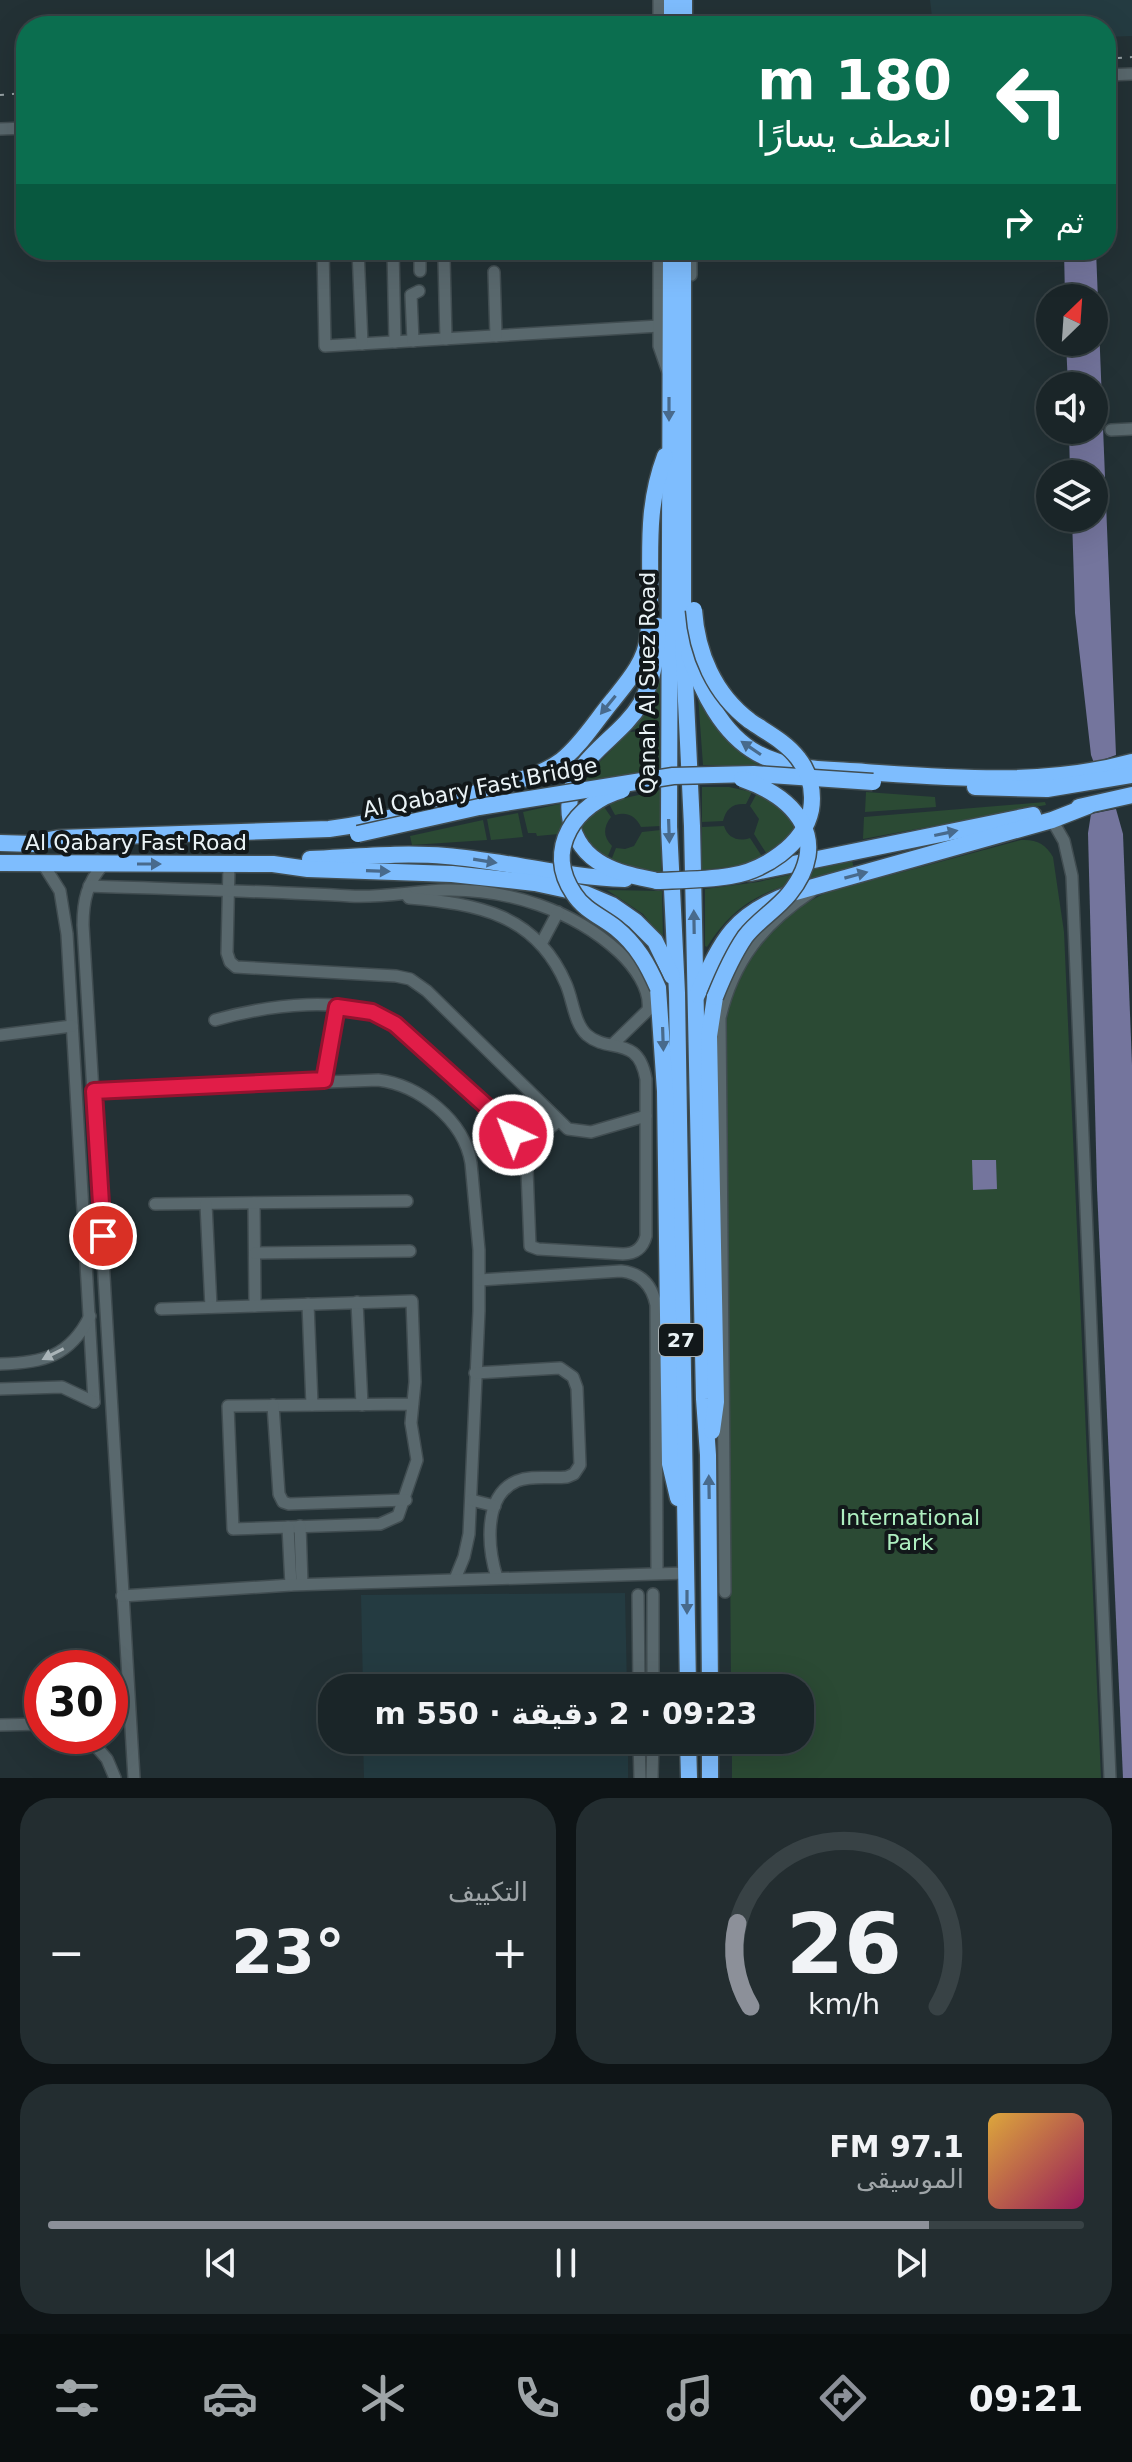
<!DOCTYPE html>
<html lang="ar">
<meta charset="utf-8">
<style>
:root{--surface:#1a2528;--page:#232d30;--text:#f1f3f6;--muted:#9fa5a8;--line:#384245;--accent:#8c9099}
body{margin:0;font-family:"DejaVu Sans","Noto Sans Arabic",sans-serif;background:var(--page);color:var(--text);direction:rtl;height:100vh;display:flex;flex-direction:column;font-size:30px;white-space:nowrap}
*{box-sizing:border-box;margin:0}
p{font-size:26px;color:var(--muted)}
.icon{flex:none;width:44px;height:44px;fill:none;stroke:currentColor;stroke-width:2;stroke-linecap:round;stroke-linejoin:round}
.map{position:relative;height:1778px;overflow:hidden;direction:ltr}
.details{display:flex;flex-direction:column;gap:20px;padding:20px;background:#0e1416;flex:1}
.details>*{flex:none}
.guide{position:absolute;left:16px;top:16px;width:1100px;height:244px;border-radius:32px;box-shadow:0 8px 32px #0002,0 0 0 2px var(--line);direction:rtl;background:#0b6e4f;color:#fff;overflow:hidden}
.needle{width:52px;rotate:25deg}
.fabs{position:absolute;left:1036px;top:284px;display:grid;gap:16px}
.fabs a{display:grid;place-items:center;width:72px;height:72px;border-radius:50%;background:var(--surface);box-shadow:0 8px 32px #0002,0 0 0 2px var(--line);font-size:40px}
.speed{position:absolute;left:24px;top:1650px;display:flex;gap:16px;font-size:40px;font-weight:700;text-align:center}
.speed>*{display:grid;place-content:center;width:104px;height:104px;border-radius:50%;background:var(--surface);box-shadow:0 8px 32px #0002,0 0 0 2px var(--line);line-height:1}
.speed .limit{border:12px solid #d22;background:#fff;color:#111}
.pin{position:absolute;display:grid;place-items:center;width:68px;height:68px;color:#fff;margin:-34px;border:4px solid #fff;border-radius:50%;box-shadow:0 2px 8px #0007}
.me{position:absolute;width:88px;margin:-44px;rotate:317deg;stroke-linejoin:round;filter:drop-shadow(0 0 6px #0008)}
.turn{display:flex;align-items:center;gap:28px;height:168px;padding:0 32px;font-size:36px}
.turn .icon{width:104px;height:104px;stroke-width:2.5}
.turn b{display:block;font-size:56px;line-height:68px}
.then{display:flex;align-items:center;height:76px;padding:0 32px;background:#0003;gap:16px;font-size:30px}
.big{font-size:60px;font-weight:600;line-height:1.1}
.details .card{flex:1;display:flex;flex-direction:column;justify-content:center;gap:12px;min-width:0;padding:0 28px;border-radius:32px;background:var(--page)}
.details .dial{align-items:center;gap:0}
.dial svg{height:208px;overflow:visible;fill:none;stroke:var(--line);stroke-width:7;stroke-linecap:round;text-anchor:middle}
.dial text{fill:var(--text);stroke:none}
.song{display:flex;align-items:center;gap:24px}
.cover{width:96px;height:96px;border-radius:12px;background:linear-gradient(135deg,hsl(40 70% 55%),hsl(330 70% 35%))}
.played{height:8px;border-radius:4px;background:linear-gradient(90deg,var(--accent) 85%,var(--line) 85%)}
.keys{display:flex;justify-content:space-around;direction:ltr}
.heat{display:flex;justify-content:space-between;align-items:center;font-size:44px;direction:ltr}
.details .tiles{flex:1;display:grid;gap:20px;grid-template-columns:1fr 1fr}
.card:last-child{grid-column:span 2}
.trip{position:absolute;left:318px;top:1674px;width:496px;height:80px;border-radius:32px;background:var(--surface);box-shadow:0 8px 32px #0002,0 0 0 2px var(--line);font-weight:600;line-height:80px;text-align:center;direction:rtl}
.tab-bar{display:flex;height:128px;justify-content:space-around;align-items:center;background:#0a0f10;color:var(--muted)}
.tab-bar .icon{width:56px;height:56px}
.tab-bar .active{color:var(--accent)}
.tab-bar b{font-size:36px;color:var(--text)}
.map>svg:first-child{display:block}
.built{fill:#243b41}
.green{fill:#2b4a34}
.water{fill:#74759d}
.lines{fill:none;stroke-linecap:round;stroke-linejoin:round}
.minor-casing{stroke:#414d51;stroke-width:14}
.highway-casing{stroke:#414d51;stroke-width:19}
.minor{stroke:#59686d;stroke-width:11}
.highway{stroke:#7ebdfe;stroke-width:16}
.rail{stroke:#95a0a3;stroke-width:2;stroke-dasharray:4 8;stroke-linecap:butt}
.highway-bridge-casing{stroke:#414d51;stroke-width:19;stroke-linecap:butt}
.highway-bridge{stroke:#7ebdfe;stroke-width:16}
.oneway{fill:#486a8c}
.oneway2{fill:#a9b4b8}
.route-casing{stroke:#92132f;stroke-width:20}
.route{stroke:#e11d48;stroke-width:14}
.labels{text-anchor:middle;stroke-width:8;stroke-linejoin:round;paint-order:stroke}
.shield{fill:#12181a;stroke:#a9b1b4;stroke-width:2}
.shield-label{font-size:20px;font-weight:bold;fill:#eaf3f6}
.street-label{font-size:22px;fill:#eaf3f6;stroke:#12181a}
.park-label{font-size:22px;fill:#aeefc0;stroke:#12181a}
</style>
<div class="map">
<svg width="1132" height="1778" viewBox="0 0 1132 1778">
<rect width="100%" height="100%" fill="#233135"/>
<g class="built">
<path d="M930,0H1132V36L1106,37V26H933Z"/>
<path d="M625,1593L627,1688H363L361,1595Z"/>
<path d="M363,1740H628V1778H364Z"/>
</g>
<g class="green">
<path d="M661,668L664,669L661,726L630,730L637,721Z"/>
<path d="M698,696L742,751L761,767L703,765Z"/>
<path d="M660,730V771L588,783L584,778L629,732Z"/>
<path d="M702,787H729L752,792L746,804C732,803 726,809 723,821L702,822Z"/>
<path d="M660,790L661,826L641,827C636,816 627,811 615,815L608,802Z"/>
<path d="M866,792L935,797L936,807L865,812Z"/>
<path d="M757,793L783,809L797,832L768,856L754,834L759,819L750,806Z"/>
<path d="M1045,802L1046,805L863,839L864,817Z"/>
<path d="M564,803V818L559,834L537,836L536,833H528L523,812Z"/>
<path d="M602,804L611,817C603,827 603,837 612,846L608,856L612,858L616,848L625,849L634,846L642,832L661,830V873C620,869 598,863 578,824Z"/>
<path d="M518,813L523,837L491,840L487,819Z"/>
<path d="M483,820L487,840L412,845L410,836Z"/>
<path d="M724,826C728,838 738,842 750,838L763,858L738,866L702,870V827Z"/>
<path d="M1021,840C1036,839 1046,844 1053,857L1064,932L1101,1778H732V1740H800V1688H731L729,1401L722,1032C731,963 764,923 825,893Z"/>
<path d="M852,861L854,868C789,886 746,885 707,947L705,946V889L758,882Z"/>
<path d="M607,890L662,891L663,939L643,914Z"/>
</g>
<g class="water">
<path d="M1064,250H1096L1116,755L1094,763L1091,755L1075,613L1072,518H1094V474H1070L1069,430H1094V386H1068L1066,342H1094V298H1065Z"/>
<path d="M1116,809L1123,834L1132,1065V1778H1123L1097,1188L1088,833L1091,814Z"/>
<path d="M972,1160H996L997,1189L973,1190Z"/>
</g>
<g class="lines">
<defs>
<g id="minor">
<path d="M659,0V26"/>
<path d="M1106,75L1132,74"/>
<path d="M0,129L26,128"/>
<path d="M323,250L325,346L659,326"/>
<path d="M358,250L362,344"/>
<path d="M393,250L395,342"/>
<path d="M420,250V271"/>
<path d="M506,250V255"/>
<path d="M659,250V346L668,372"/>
<path d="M444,259L446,339"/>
<path d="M494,272L496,336"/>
<path d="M691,275V250"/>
<path d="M413,341L411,295L419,291"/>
<path d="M1111,430L1132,429"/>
<path d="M1052,820L1064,841L1072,876L1110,1778"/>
<path d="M43,864L60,891L67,934L94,1402"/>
<path d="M104,864C87,882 83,901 83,925L134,1778"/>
<path d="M229,865L227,953L230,962L236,967L396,976L410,979L427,991L568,1129L591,1132L646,1116"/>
<path d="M89,886C176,889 263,891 350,896C382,898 414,891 446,890C509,889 573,910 619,952C634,966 651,989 648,1010L613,1044"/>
<path d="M541,944L558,912"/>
<path d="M215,1020C265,1006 350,992 395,1024L486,1106L513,1135L522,1152L527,1170L530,1246L538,1249L623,1254C635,1254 643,1248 646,1236V1079C638,1034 609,1054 587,1035C574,1023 573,1000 566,984C536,914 478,904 409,898L406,894"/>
<path d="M0,1035L72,1026"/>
<path d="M324,1080L337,1007"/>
<path d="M94,1091L378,1080C419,1085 464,1120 471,1163L479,1250V1311L469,1534L464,1557L455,1579"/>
<path d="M522,1152L558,1121"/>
<path d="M254,1203L255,1306"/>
<path d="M155,1204L407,1201"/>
<path d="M206,1204L211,1307"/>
<path d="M255,1253L410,1251"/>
<path d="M480,1280L621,1271C641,1273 652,1285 656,1305L657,1573"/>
<path d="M357,1302L362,1405"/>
<path d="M308,1304L312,1405"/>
<path d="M161,1309L412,1301L415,1382L411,1423L417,1460L398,1516L380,1524L233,1529L228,1406L413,1404"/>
<path d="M0,1364C42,1363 70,1357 90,1316"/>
<path d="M475,1373L560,1368L573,1377L577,1388L580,1465L574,1474L567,1477C551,1479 532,1475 517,1481C482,1496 488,1549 497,1578"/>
<path d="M0,1389L62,1387L94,1402"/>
<path d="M273,1405L279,1494L283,1502L289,1504L406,1500"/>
<path d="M471,1500L495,1506"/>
<path d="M300,1526L302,1584"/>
<path d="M288,1527L291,1585"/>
<path d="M725,1592L720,1018C733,961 763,924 811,892"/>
<path d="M638,1595L639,1688"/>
<path d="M122,1596L291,1585L687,1573"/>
<path d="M110,1686L111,1684"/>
<path d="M653,1688V1594"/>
<path d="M0,1725L42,1724"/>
<path d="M87,1736L107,1759L115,1778"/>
<path d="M639,1740L640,1778"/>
<path d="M652,1778L653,1740"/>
</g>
<g id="highway">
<path d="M672,26V0"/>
<path d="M684,26V0"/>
<path d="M671,250L669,827L677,993L688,1688"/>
<path d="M683,250V638L692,826L704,1399L708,1455L710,1688"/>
<path d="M689,654C702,691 721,733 757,753C790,771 829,769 865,772C953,778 1045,786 1132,762"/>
<path d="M975,787L1047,789L1132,775"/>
<path d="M1079,807L1132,795"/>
<path d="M0,843L34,844"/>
<path d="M27,844L59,838L329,829C384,822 436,806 488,789C513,782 541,776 562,760C582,744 597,719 613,700C629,680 645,662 648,637C655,572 641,520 665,456"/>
<path d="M310,859C355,857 401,852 446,856C506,861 564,877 625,879"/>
<path d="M0,863L273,864L308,869L452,874L535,883L586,894L612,905L635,921L655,941L672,976"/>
<path d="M750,873L1033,815"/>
<path d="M657,881C639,877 620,874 604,865C567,846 559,798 583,766C601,743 626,728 641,703C654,678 657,654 658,626"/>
<path d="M658,988L665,1091L670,1464L678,1498"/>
<path d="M697,995C722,940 732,915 792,893L1052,820L1088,806"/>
<path d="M712,1431L716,1402L709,1036L715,997"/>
<path d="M688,1740L689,1778"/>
<path d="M710,1740V1778"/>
</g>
</defs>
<use href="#minor" class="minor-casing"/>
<use href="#highway" class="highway-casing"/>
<use href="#minor" class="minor"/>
<use href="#highway" class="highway"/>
<g class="rail">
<path d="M1106,59L1132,57"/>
<path d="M0,95L26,93"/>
</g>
<defs>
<g id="highway-bridge">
<path d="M622,790C576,803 543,849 574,894C584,910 602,917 616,928C637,945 648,965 658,988"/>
<path d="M358,834L479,807L673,776L754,774L873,782"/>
<path d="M657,881C681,880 706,880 730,876C763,871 804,845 811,810C814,792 810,773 798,758C786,742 766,732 750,721C714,694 697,653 694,610"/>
<path d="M715,997C723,977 732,956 745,937C757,921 776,910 789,894C832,840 797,798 742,779"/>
</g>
</defs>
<use href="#highway-bridge" class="highway-bridge-casing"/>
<use href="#highway-bridge" class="highway-bridge"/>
</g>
<defs><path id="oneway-solid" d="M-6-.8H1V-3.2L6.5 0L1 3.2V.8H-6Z" transform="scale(2)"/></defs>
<g class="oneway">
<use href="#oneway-solid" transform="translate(669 409) rotate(90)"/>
<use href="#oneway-solid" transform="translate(608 705) rotate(129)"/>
<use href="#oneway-solid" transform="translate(751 748) rotate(-146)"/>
<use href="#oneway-solid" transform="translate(669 831) rotate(88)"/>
<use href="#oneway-solid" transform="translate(946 833) rotate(-12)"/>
<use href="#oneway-solid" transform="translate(485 861) rotate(9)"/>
<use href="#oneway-solid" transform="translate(149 864)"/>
<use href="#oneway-solid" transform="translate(378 871) rotate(2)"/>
<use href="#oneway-solid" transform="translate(856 875) rotate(-15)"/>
<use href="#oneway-solid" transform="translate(694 922) rotate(-91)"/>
<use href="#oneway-solid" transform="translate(663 1039) rotate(88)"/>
<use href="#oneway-solid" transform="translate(709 1487) rotate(-91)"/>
<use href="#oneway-solid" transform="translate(687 1602) rotate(90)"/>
</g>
<use class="oneway2" href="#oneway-solid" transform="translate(53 1354) rotate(153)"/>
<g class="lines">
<defs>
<path id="route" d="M103,1236L94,1091L324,1080L337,1007L372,1012L395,1024L486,1106L513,1135"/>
</defs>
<use href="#route" class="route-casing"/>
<use href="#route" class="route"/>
</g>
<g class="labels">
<rect class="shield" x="659" y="1324" width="44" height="32" rx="6"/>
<g class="shield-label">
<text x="681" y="1347">27</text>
</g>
<g class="street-label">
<text transform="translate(647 683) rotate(-90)" y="8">Qanah Al Suez Road</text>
<text transform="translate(480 787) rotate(-11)" y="8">Al Qabary Fast Bridge</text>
<text x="136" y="850">Al Qabary Fast Road</text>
</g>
<g class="park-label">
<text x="910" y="1525">International<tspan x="910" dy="25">Park</tspan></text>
</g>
</g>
</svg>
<div class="fabs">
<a><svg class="needle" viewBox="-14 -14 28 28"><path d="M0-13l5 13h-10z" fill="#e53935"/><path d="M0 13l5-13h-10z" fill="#9fa5a8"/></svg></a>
<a><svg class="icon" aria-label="sound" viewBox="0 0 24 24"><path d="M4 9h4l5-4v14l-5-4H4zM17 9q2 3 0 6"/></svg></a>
<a><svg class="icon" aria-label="layers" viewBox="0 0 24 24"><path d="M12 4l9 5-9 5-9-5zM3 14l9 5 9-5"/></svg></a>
</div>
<div class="speed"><div class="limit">30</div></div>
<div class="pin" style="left:103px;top:1236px;background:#d93025"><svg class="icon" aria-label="arrive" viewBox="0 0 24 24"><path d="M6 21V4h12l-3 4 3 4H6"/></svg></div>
<svg class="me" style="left:513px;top:1135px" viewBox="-20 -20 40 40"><circle r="17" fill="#e11d48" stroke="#fff" stroke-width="3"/><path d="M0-11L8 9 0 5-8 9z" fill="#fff"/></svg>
<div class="trip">09:23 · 2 دقيقة · 550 m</div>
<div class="guide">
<div class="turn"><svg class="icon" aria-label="left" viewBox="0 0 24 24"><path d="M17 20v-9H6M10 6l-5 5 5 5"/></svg><div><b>180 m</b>انعطف يسارًا</div></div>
<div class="then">ثم<svg class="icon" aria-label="right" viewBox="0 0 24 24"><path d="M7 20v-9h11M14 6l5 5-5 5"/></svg></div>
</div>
</div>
<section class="details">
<div class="tiles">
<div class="card dial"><svg viewBox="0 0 100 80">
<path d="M14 69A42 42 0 1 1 86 69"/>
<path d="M14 69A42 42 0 0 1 9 37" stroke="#8c9099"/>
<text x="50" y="56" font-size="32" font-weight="700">26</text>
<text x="50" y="72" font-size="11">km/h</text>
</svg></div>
<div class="card"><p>التكييف</p>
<div class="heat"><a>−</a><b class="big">23°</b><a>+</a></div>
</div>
<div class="card">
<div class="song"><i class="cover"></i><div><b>97.1 FM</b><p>الموسيقى</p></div></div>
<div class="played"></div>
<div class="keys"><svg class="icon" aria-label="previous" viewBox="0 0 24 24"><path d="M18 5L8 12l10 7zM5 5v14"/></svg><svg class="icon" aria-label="pause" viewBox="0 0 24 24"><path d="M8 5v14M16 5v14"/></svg><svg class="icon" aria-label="next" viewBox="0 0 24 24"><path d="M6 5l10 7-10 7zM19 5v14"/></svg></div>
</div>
</div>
</section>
<nav class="tab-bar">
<b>09:21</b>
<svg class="icon active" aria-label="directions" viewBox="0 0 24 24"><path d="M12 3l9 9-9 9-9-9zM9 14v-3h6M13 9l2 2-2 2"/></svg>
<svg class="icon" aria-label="music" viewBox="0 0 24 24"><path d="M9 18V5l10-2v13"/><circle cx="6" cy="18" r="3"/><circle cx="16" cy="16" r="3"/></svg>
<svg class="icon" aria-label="phone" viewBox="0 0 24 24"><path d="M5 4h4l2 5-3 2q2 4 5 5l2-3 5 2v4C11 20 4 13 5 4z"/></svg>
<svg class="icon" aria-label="climate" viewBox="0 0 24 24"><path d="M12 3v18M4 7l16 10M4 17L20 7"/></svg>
<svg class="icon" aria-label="car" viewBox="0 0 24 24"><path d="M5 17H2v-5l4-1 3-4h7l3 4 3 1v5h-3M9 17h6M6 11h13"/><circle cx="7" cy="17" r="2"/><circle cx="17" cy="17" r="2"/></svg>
<svg class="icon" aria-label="filters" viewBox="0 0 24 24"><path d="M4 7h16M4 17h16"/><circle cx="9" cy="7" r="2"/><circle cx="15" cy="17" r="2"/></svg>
</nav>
